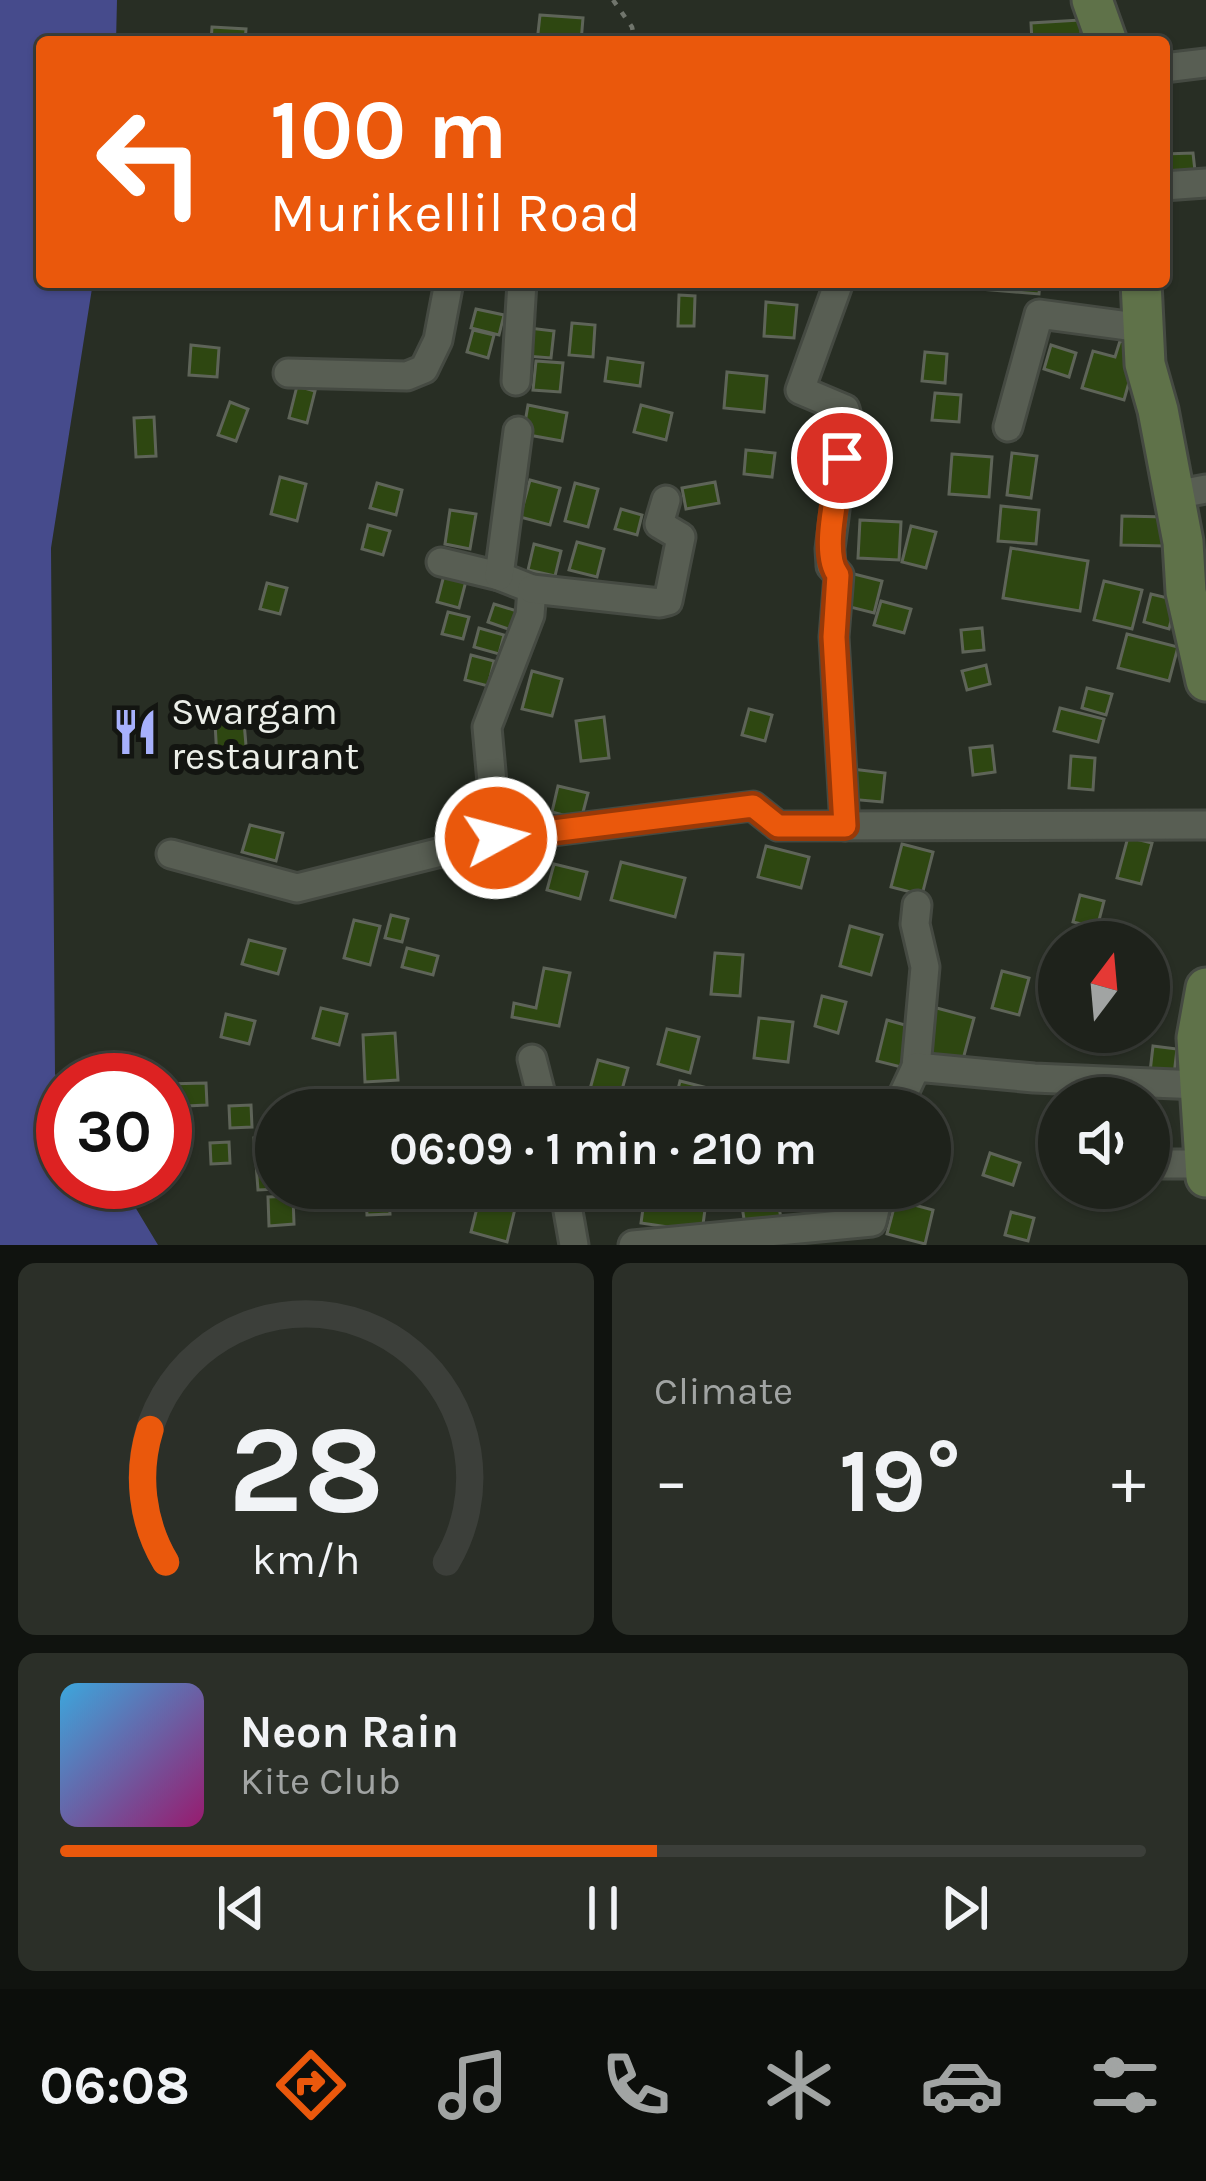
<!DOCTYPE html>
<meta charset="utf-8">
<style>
:root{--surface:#1e221b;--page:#2b2f28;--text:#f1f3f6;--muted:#a1a4a3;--line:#3c3f3a;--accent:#ea580c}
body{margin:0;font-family:Karla,sans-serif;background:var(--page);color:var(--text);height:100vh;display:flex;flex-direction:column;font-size:45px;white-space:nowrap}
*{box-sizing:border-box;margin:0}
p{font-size:39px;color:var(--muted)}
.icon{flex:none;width:66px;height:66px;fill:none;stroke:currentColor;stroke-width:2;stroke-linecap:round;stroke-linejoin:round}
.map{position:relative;height:1245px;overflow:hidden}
.panel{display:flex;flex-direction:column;gap:18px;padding:18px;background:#10130f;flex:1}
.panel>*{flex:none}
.guide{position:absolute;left:36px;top:36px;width:1134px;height:252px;border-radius:12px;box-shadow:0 3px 9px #0004,0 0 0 3px var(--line);background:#ea580c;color:#fff;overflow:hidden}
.needle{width:78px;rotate:16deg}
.buttons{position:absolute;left:1038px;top:921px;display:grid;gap:24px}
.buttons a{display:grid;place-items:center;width:132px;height:132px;border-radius:50%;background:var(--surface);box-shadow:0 3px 9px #0004,0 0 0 3px var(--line);font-size:60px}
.speed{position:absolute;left:36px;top:1053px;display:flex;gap:24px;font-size:60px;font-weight:700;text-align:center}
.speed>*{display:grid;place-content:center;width:156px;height:156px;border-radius:50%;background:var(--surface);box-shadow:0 3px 9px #0004,0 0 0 3px var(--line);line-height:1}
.speed .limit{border:18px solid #d22;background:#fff;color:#111}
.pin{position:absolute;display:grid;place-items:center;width:102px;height:102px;color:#fff;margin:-51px;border:6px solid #fff;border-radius:50%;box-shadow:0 3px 12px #0007}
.me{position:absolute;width:132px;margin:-66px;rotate:83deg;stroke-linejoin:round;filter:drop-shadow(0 0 9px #0008)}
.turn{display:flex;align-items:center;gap:42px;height:252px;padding:0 36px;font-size:54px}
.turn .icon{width:156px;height:156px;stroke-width:2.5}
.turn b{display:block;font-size:84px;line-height:102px}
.big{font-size:90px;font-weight:700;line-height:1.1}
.panel .widget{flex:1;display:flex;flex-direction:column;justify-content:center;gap:18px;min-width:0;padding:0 42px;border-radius:18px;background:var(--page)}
.panel .dial{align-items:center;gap:0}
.dial svg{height:312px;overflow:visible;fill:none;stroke:var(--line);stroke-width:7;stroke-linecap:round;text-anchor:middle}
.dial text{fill:var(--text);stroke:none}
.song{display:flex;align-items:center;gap:36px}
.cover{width:144px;height:144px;border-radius:18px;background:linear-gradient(135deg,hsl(200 70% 55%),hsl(320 70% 35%))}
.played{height:12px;border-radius:6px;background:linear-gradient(90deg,var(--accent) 55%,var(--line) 55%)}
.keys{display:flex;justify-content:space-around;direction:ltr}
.heat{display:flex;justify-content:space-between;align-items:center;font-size:66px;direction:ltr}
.panel .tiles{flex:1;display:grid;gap:18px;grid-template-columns:1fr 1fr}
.widget:last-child{grid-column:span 2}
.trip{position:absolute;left:255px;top:1089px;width:696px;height:120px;border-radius:60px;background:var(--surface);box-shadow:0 3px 9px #0004,0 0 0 3px var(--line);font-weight:700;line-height:120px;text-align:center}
.menu{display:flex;height:192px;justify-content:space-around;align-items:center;background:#0c0e0b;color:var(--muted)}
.menu .icon{width:84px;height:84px}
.menu .on{color:var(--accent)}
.menu b{font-size:54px;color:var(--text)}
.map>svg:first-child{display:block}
.water{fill:#464b8c}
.building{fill:#2e4711;stroke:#5e6458;stroke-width:3}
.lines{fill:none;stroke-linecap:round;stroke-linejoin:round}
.minor-casing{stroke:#454a42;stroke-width:33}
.secondary-casing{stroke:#454a42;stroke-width:45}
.path{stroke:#70756c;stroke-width:4.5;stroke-dasharray:6 9;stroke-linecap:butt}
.minor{stroke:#585e53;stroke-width:27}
.secondary{stroke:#5f7249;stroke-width:39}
.route-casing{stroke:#983908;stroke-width:30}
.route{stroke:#ea580c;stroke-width:21}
.labels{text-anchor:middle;stroke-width:12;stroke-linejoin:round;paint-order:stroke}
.poi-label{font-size:39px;fill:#ebeee8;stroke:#131511;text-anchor:start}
</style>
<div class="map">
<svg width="1206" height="1245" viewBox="0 0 1206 1245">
<rect width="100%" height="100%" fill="#282e24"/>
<path class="water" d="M0,0H117L116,42H42V282H93L51,548L55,1074L63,1088V1182H120L158,1245H0Z"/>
<g class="building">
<path d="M540,15L583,18L581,42H537Z"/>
<path d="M1080,20L1082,42H1032L1031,23Z"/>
<path d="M212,27L246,29L245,42H211Z"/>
<path d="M1193,153L1195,171L1164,173V154Z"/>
<path d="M979,282H1040L1039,294L978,289Z"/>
<path d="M679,295L695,296L694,326H678Z"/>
<path d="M766,302L797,305L794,338L764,336Z"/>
<path d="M476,309L504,315L499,335L471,328Z"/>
<path d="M572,323L595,325L593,357L569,355Z"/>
<path d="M529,328L554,331L551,358L526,356Z"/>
<path d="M473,330L494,335L488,358L467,352Z"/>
<path d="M1120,341L1139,347L1124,400L1082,388L1093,351L1115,357Z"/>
<path d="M191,345L219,348L217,377L189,375Z"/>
<path d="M1051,345L1076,353L1069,377L1044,369Z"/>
<path d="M925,352L947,354L945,383L922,381Z"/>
<path d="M608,358L643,363L640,386L605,381Z"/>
<path d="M536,361L563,363L560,392L533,390Z"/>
<path d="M727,372L767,376L764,412L724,408Z"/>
<path d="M297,386L315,391L307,423L289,418Z"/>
<path d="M935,393L961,395L959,422L932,420Z"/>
<path d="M230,402L248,409L236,441L218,435Z"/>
<path d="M528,405L567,413L562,441L523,434Z"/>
<path d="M641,405L672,413L666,440L634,432Z"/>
<path d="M154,417L156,456L136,457L134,418Z"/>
<path d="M746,450L775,453L772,477L744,474Z"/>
<path d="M1012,453L1037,456L1031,498L1007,495Z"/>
<path d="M952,454L992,457L989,497L949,494Z"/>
<path d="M280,477L306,484L297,521L271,514Z"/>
<path d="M530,480L560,488L550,525L520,517Z"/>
<path d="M715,482L719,503L686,509L682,488Z"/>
<path d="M377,483L402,490L396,515L370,508Z"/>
<path d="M575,483L598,489L588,527L565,521Z"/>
<path d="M1001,506L1039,510L1036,544L998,541Z"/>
<path d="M621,509L642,515L637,535L615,529Z"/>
<path d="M450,510L476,514L470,549L445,544Z"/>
<path d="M1122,516L1167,517L1166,546L1121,545Z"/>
<path d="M860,520L901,522L899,560L858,558Z"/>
<path d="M368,525L390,531L383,555L362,549Z"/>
<path d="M911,526L936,532L926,568L902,562Z"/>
<path d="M577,542L604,549L597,577L569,570Z"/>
<path d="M534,544L561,551L555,576L528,570Z"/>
<path d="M1011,548L1088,561L1080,611L1003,598Z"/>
<path d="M854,574L882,581L874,613L846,606Z"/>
<path d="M444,575L466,581L459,608L437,602Z"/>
<path d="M1104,581L1142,590L1132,629L1094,620Z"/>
<path d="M267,583L287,588L280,614L260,609Z"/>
<path d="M1151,594L1176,600L1169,629L1144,622Z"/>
<path d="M881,601L911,609L904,633L874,625Z"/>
<path d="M494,604L517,611L511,630L488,622Z"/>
<path d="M448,612L469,617L463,639L442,634Z"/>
<path d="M479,628L504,635L499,654L474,647Z"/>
<path d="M982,628L984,650L963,652L961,630Z"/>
<path d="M1127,634L1178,647L1169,681L1118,668Z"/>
<path d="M471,655L494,661L488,686L465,680Z"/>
<path d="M986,665L990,684L967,690L962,671Z"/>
<path d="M532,671L562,679L552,716L522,709Z"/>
<path d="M1087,688L1112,694L1106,715L1082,708Z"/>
<path d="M1060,708L1104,719L1098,742L1054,731Z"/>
<path d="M749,709L772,715L765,741L742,735Z"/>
<path d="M604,717L609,758L581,761L576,721Z"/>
<path d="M244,722L247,757L217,758L215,723Z"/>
<path d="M992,746L995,772L973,775L970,748Z"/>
<path d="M1071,756L1095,758L1093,790L1069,788Z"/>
<path d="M852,769L885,773L882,802L848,799Z"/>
<path d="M558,786L588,793L581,820L552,812Z"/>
<path d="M250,825L283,833L276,861L242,852Z"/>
<path d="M1128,837L1152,843L1141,884L1117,878Z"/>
<path d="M902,844L933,852L922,895L891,887Z"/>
<path d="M766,846L809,857L801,888L758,877Z"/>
<path d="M621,862L685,878L675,917L611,900Z"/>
<path d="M489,864L522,873L516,895L483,886Z"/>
<path d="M554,864L587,872L580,899L547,890Z"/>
<path d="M1080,895L1104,901L1097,928L1073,922Z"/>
<path d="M391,915L408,919L402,942L385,938Z"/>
<path d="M354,920L380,926L370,965L344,958Z"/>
<path d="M850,926L882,935L871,975L840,966Z"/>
<path d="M249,940L285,949L278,974L242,964Z"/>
<path d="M407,948L438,956L433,975L402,967Z"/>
<path d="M715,953L743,955L740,996L711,994Z"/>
<path d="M544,968L570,973L559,1026L512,1017L514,1003L536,1008Z"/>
<path d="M1002,971L1029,978L1019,1015L992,1008Z"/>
<path d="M822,996L846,1002L838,1033L815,1026Z"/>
<path d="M933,1007L974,1018L961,1067L920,1056Z"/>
<path d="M321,1008L347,1014L339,1045L313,1038Z"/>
<path d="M226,1014L255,1021L249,1044L221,1037Z"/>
<path d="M759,1018L793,1022L788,1062L754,1058Z"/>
<path d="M887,1020L916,1028L905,1068L877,1061Z"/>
<path d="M667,1029L699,1037L690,1073L658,1064Z"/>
<path d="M395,1033L398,1080L365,1082L363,1035Z"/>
<path d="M1153,1046L1177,1049L1174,1075L1150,1072Z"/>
<path d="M598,1060L628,1068L620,1097L590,1089Z"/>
<path d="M680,1081L720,1091L716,1110H673Z"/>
<path d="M206,1083L207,1105L165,1107V1084Z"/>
<path d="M251,1105L252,1127L230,1128L229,1106Z"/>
<path d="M190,1116L192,1139L165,1140V1117Z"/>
<path d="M276,1137V1155L255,1156L254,1138Z"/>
<path d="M229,1142L230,1163L211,1164L210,1143Z"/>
<path d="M990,1153L1020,1163L1013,1185L983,1175Z"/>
<path d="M276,1162V1188L279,1189L258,1190L256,1163Z"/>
<path d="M482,1188H520L507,1242L471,1232Z"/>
<path d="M739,1188H776L781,1219L745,1225Z"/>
<path d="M645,1194L706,1202L702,1232L641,1223Z"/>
<path d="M293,1196L294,1224L269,1226L268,1197Z"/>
<path d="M389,1196L390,1214L367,1215L366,1197Z"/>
<path d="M896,1200L933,1210L925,1244L887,1234Z"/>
<path d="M1011,1212L1034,1218L1028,1241L1005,1235Z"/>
</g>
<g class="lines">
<defs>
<g id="minor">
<path d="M1164,68L1206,63"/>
<path d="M1164,186L1206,183"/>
<path d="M839,282L800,390L845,409L847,416L830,549L831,566L839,575L834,637L845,826"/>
<path d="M288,373L407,376L424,369L438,340L449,282"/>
<path d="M516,381L522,282"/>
<path d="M1008,427L1039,314L1143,328"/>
<path d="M1174,495L1206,489"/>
<path d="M441,562L499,576L532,589L530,615L487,727L497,838"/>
<path d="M499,576L518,431"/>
<path d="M532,589L660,603L668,601L681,537L659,524L666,500"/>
<path d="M171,854L297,888L497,838L753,806L778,826L1206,825"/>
<path d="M532,1059L545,1110"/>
<path d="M916,1067L925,967L915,924L917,905"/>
<path d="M896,1110L916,1067L1034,1078L1199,1085"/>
<path d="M1149,1164H1203"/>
<path d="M564,1188L574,1245"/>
<path d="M633,1245L872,1222L880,1188"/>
</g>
<g id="secondary">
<path d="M1092,0L1107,42"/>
<path d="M1141,282L1145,364L1158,410L1183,542L1186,592L1206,681"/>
<path d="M1206,988L1197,1038L1206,1177"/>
</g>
</defs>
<use href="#minor" class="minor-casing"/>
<use href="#secondary" class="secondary-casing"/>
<path class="path" d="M613,0L632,27L635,42"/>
<use href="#minor" class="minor"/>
<use href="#secondary" class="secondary"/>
</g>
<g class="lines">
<defs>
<path id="route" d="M496,838L753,806L778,826H845L834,637L838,575C820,553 839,487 842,458"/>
</defs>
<use href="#route" class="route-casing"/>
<use href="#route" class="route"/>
</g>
<defs>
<symbol id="restaurant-bare" viewBox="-9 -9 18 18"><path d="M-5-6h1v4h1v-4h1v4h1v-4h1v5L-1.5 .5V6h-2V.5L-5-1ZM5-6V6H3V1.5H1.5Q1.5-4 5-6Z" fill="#a7b1fc" stroke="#131511" stroke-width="2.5" paint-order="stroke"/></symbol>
</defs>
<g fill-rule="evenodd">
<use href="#restaurant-bare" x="102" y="699" width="66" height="66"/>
</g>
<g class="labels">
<g class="poi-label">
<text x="171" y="724">Swargam<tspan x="171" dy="45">restaurant</tspan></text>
</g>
</g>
</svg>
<div class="buttons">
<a><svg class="needle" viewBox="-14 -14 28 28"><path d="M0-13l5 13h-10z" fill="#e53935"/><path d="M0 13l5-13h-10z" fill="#a1a4a3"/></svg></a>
<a><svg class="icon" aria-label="sound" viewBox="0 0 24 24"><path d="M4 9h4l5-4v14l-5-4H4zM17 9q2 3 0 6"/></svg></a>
</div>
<div class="speed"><div class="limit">30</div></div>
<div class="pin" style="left:842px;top:458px;background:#d93025"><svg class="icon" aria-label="arrive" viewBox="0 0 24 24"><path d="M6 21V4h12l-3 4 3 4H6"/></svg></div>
<svg class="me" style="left:496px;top:838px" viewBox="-20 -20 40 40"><circle r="17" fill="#ea580c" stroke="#fff" stroke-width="3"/><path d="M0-11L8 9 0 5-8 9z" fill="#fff"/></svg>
<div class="trip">06:09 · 1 min · 210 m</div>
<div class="guide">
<div class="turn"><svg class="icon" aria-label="left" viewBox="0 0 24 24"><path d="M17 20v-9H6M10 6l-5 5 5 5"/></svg><div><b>100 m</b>Murikellil Road</div></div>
</div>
</div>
<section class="panel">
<div class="tiles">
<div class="widget dial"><svg viewBox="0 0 100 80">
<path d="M14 69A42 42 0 1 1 86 69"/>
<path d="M14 69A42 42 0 0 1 10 35" stroke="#ea580c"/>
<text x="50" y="56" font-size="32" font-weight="700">28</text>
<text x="50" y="72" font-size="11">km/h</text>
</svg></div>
<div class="widget"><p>Climate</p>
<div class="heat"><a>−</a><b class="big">19°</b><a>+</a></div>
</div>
<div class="widget">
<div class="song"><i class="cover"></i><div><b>Neon Rain</b><p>Kite Club</p></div></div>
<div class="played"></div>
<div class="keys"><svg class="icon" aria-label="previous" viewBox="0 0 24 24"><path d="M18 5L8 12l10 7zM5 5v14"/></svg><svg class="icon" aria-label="pause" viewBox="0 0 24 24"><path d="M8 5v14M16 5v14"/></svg><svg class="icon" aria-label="next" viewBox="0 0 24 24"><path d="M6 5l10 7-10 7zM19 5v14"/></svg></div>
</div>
</div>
</section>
<nav class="menu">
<b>06:08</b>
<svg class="icon on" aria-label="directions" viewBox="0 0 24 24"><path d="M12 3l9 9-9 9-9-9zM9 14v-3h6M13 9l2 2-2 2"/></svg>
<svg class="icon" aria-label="music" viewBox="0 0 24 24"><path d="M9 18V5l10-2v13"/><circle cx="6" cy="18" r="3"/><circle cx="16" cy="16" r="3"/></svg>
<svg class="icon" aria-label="phone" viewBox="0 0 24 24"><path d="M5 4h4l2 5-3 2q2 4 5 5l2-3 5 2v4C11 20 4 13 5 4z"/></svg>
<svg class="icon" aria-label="climate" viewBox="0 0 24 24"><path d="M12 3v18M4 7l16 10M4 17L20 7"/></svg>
<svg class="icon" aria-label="car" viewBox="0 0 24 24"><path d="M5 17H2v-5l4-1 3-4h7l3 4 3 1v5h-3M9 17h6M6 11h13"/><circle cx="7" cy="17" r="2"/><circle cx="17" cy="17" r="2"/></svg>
<svg class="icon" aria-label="filters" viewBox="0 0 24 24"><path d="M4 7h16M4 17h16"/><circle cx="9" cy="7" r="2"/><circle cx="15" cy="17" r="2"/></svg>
</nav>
